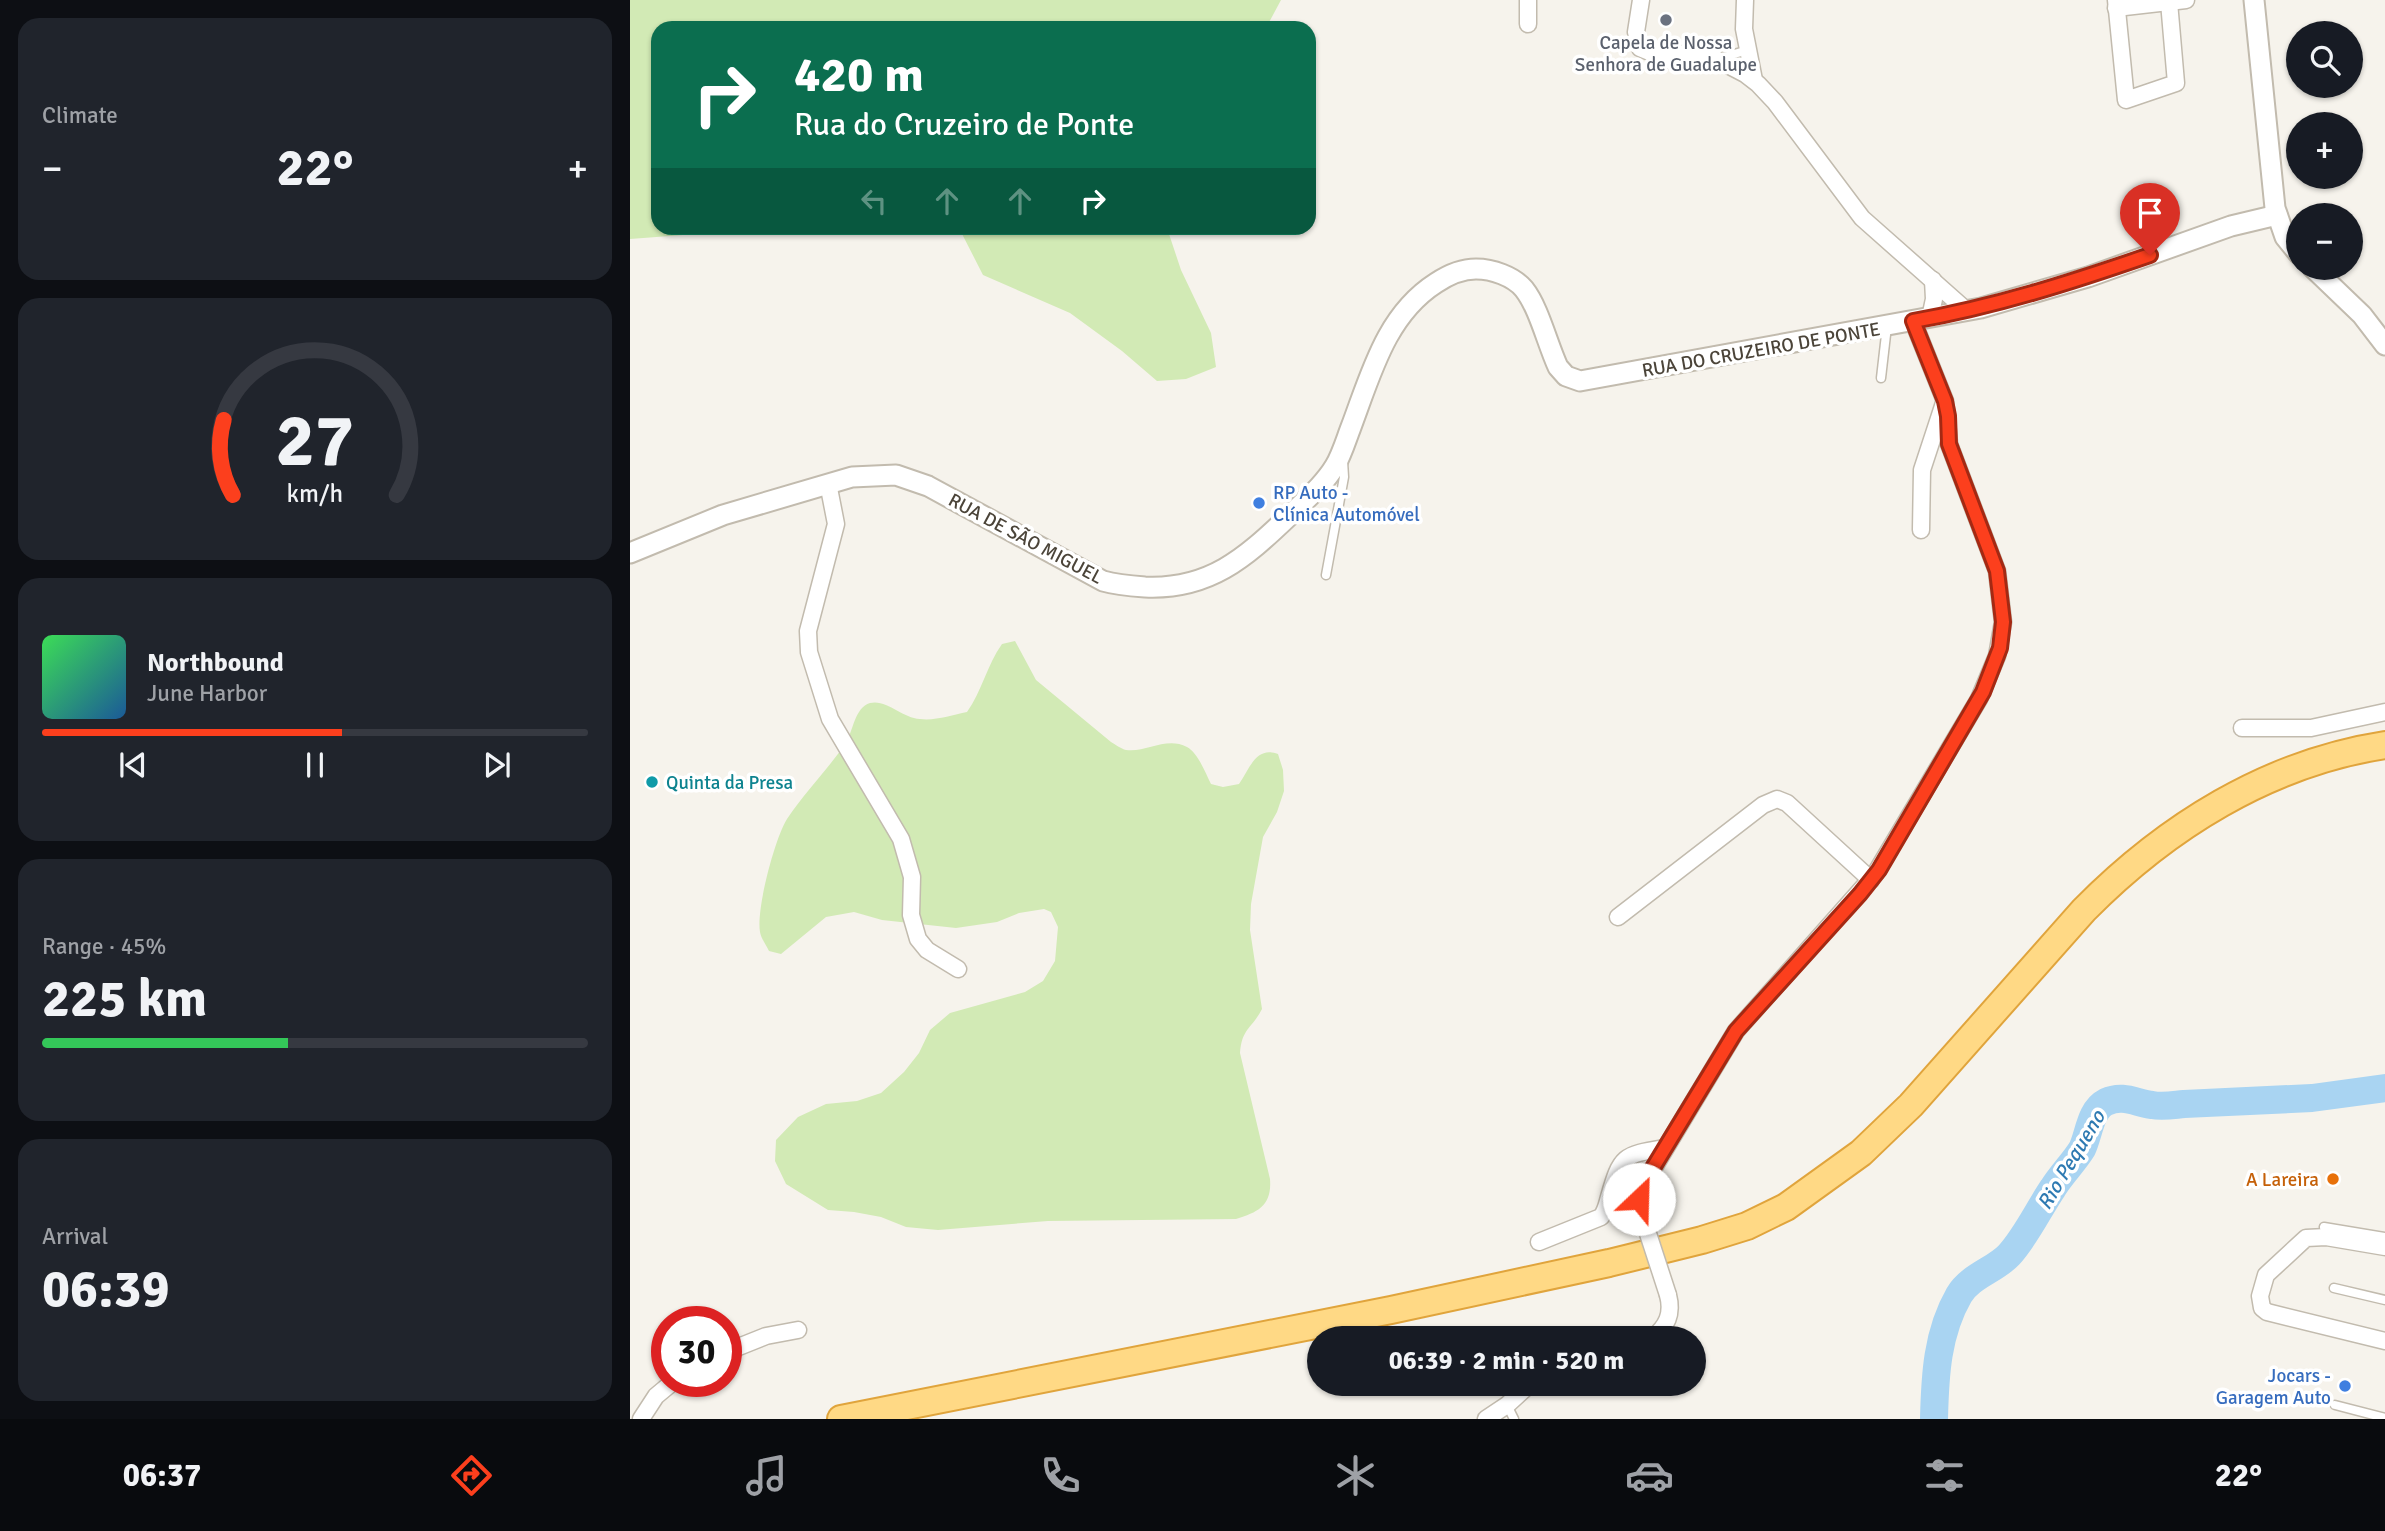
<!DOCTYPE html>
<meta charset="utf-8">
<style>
:root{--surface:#171b24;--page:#20242c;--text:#f1f3f6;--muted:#9ea1a6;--line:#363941;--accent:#fc3f1d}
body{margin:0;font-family:Signika,sans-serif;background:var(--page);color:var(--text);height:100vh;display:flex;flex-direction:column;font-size:26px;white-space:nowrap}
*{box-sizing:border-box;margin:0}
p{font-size:23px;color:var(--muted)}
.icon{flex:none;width:38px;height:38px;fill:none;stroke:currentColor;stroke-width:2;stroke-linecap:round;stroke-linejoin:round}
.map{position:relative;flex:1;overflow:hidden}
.drawer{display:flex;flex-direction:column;gap:18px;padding:18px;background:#0d0f14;width:630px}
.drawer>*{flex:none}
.hud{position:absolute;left:21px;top:21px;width:665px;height:214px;border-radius:21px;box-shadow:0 2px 5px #0004;background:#0b6e4f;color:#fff;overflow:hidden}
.buttons{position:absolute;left:1656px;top:21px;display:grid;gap:14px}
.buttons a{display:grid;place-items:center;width:77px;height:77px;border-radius:50%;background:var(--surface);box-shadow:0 2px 5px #0004;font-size:35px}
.speed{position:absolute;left:21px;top:1306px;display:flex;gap:14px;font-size:35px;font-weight:700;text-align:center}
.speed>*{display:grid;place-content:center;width:91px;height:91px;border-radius:50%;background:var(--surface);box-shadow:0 2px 5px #0004;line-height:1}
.speed .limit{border:10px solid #d22;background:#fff;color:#111}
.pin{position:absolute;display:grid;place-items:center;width:60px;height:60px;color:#fff;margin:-72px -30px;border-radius:50% 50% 50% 0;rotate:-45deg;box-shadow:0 0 7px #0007}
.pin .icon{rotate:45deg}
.me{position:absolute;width:77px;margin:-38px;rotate:24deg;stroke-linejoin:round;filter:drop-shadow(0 0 5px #0008)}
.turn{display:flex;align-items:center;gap:24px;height:147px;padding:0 28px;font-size:32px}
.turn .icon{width:91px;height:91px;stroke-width:2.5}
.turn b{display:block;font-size:49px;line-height:60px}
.lanes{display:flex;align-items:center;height:66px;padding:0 28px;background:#0003;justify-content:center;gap:35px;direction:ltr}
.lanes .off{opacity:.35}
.big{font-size:52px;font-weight:700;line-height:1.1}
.drawer .widget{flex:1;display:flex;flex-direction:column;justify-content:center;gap:10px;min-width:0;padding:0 24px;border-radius:21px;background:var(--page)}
.drawer .dial{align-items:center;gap:0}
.dial svg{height:182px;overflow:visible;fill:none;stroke:var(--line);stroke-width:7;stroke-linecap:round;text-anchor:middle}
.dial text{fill:var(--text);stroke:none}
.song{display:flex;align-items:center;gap:21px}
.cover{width:84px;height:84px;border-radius:10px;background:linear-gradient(135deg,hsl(130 70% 55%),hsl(210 70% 35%))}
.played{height:7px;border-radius:4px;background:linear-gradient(90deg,var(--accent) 55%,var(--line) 55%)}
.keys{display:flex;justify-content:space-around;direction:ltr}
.heat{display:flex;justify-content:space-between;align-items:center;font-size:38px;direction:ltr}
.charge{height:10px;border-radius:5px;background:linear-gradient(90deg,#34c759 45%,var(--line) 0)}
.trip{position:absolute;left:677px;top:1326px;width:399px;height:70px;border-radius:35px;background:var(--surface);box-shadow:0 2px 5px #0004;font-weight:700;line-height:70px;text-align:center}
.tab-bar{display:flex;height:112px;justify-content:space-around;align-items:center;background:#090b0e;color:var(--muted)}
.tab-bar .icon{width:49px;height:49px}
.tab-bar .selected{color:var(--accent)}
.tab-bar b{font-size:32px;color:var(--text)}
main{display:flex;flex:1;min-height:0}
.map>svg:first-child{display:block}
.green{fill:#d2eab5}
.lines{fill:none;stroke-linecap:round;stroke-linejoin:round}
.river{stroke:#a9d4f2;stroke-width:28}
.service-casing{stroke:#c2bbae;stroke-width:11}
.minor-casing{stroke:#c2bbae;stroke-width:19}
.tertiary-casing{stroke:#c2bbae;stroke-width:23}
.trunk-casing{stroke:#e0a43c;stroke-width:30}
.service{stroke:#fff;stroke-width:8}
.minor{stroke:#fff;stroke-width:16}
.tertiary{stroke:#fff;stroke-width:19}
.trunk{stroke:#ffd985;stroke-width:26}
.minor-bridge-casing{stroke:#c2bbae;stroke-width:19;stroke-linecap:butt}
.minor-bridge{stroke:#fff;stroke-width:16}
.route-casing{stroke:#a42913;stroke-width:18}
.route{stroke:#fc3f1d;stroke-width:12}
.worship-dot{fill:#6b7280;stroke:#fff;stroke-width:2.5}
.shop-dot{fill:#3f7fe0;stroke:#fff;stroke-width:2.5}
.culture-dot{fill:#0f9aa8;stroke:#fff;stroke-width:2.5}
.food-dot{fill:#e8710a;stroke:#fff;stroke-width:2.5}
.labels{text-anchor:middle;stroke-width:7;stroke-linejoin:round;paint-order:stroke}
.worship-label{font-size:19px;fill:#5b616d;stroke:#fff}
.street-label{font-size:19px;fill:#4b4439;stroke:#fff}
.shop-label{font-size:19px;fill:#366cbe;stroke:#fff;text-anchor:start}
.culture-label{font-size:19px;fill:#0d838f;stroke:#fff;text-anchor:start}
.food-label{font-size:19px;fill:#c56008;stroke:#fff;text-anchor:end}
.water-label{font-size:21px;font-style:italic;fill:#2e7ab2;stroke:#fff}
</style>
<main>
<section class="drawer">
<div class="widget"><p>Climate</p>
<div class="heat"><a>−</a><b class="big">22°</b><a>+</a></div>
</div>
<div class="widget dial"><svg viewBox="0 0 100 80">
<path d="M14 69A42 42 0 1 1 86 69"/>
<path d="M14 69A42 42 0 0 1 10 36" stroke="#fc3f1d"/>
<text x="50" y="56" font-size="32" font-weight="700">27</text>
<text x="50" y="72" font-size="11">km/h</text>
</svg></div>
<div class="widget">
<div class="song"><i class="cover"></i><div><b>Northbound</b><p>June Harbor</p></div></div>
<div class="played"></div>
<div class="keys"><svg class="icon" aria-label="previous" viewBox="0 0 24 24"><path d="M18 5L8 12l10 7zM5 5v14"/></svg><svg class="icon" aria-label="pause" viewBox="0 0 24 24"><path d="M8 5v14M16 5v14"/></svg><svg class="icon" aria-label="next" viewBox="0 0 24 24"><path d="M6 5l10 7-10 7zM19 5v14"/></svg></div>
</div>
<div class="widget"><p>Range · 45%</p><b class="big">225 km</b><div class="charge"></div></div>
<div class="widget"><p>Arrival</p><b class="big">06:39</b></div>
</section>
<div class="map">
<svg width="1755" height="1419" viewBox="0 0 1755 1419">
<rect width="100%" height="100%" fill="#f6f3ec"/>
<g class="green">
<path d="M0,0H651L637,26L620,28H28V228H84L66,234L0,239Z"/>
<path d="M329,228H537L551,270L581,333L586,367L556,379L527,381L492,351L440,313L353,275Z"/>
<path d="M385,641L406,680L481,742C485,744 491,749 496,750C516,753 536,736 557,747C568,753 575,772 581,784L593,787L609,784C620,768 626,746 648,754L653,770L654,791L647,812L633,837L621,904L620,930L632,1009C621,1030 612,1028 610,1053L640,1179C642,1205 629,1212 606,1219L418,1221L308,1230L276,1227L251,1217L224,1212L198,1210L156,1184L145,1161L146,1140L168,1117L196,1104L227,1101L251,1093L274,1072L289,1053L300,1030L320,1013L395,992L413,981L425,961L428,927L421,912L414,909L389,913L367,922L326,928L252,920L224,912L196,917L151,954L139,951C136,945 131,938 130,932C126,909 145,838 157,819C175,792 198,769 216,743C223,731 225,707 240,703C257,699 272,718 290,719C305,721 322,715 337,712C352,691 357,665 372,644Z"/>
</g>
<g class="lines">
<path class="river" d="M1304,1419C1305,1376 1307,1333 1329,1295C1340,1276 1365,1270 1379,1255C1397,1235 1408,1210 1423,1188C1431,1175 1444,1162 1452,1149C1459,1135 1460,1110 1476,1102C1493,1094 1506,1103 1522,1105C1533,1107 1543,1105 1554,1104L1682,1098L1755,1088"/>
<defs>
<g id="service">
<path d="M1087,59L1118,50"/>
<path d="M1251,378L1257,326"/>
<path d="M696,575L714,477L713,461"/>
<path d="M1694,1227L1755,1237"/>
<path d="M1704,1288L1755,1300"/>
<path d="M877,1405L884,1419"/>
<path d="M1705,1405L1755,1418"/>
</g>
<g id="minor">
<path d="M1011,0L1006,32L1010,48L1039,60L1063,50H1069L1115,74L1128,84L1145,102L1232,218L1337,311"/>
<path d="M1115,0L1114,29L1124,80"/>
<path d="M1486,0L1496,100L1546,83L1539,2"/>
<path d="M1486,8L1556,0"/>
<path d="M898,24V0"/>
<path d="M1300,318L1304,299L1303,280"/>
<path d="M198,483L206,524L178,631L179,652L200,719L271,839L282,877L281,915L288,939L297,950L328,969"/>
<path d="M1291,530L1292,470L1314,403"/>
<path d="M1612,728H1681L1755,712"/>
<path d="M988,917L1133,805L1147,799L1157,803L1241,880"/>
<path d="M1010,1209L1009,1196L1014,1184L1106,1031L1245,874L1349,699L1367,656L1373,622L1367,571L1319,444L1315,401L1283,321"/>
<path d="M909,1242L971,1217C976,1211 977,1204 979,1197C991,1155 993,1155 1035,1148"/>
<path d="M1755,1247L1696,1237L1676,1238L1636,1275L1630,1296L1632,1308L1637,1312L1755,1341"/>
<path d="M1022,1339C1037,1326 1043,1314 1038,1295"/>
<path d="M96,1352L136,1336L168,1330"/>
<path d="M11,1419L26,1396L44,1381"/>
<path d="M856,1419L877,1405L900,1384"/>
</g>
<g id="tertiary">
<path d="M1624,0L1645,208L1655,237L1668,253"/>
<path d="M1683,268L1732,315L1755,345"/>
<path d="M0,553L93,515L222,477L266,475L298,486L473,581C487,585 501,586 515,587C579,590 615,558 658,517C674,501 693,486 705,466C712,454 716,440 721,427C741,374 756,315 806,283C818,275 831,269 846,269C862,269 883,276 894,289C909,308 917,343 928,367L936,376L950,381L1351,308L1458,277L1601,226L1647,215"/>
</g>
<path id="trunk" d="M211,1419L761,1310L979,1263L1072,1240L1117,1226L1156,1207L1231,1153L1281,1105L1454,910C1536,827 1638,763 1755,745"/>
</defs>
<use href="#service" class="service-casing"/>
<use href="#minor" class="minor-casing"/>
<use href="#tertiary" class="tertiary-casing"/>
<use href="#trunk" class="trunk-casing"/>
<use href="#service" class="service"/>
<use href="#minor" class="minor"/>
<use href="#tertiary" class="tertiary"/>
<use href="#trunk" class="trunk"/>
<defs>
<path id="minor-bridge" d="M1010,1209L1038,1295"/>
</defs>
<use href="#minor-bridge" class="minor-bridge-casing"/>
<use href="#minor-bridge" class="minor-bridge"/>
</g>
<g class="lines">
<defs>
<path id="route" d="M1009,1199L1015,1181L1106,1031L1230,894L1249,870L1353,692L1370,648L1373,622L1367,571L1319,444L1318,416L1315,401L1283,321C1364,307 1442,282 1520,255"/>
</defs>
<use href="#route" class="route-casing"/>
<use href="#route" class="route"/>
</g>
<circle class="worship-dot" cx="1036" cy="20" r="7"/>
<g class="shop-dot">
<circle cx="629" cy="503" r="7"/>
<circle cx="1715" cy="1386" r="7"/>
</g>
<circle class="culture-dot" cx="22" cy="782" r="7"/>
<circle class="food-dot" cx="1703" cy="1179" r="7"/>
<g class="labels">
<g class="worship-label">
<text x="1036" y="49">Capela de Nossa<tspan x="1036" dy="22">Senhora de Guadalupe</tspan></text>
</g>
<g class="street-label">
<text transform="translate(1131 349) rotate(-10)" y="7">RUA DO CRUZEIRO DE PONTE</text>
<text transform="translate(396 538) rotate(28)" y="7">RUA DE SÃO MIGUEL</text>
</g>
<g class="shop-label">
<text x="643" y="499">RP Auto -<tspan x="643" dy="22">Clínica Automóvel</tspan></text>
<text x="1701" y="1382" text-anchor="end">Jocars -<tspan x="1701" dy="22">Garagem Auto</tspan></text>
</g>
<g class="culture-label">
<text x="36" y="789">Quinta da Presa</text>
</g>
<g class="food-label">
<text x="1689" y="1186">A Lareira</text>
</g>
<g class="water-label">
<text transform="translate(1441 1160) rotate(-59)" y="7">Rio Pequeno</text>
</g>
</g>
</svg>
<div class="buttons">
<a><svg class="icon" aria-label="search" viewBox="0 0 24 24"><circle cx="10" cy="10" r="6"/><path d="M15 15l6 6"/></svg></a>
<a>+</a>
<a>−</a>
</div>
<div class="speed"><div class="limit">30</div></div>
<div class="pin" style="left:1520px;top:255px;background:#d93025"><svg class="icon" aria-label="arrive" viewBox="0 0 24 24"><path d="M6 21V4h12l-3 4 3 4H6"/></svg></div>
<svg class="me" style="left:1009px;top:1199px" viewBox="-20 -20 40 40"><circle r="19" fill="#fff"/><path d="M0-13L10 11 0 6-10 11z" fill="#fc3f1d"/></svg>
<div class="trip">06:39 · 2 min · 520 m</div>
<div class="hud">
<div class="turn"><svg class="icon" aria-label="right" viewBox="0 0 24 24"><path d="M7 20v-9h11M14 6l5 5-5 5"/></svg><div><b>420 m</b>Rua do Cruzeiro de Ponte</div></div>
<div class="lanes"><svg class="icon off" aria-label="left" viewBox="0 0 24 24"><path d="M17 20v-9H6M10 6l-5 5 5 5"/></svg><svg class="icon off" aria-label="ahead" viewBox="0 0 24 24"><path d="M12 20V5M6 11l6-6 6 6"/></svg><svg class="icon off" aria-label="ahead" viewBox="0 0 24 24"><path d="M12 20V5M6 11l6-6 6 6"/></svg><svg class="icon" aria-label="right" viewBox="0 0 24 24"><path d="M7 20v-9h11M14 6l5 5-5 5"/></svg></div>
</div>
</div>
</main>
<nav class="tab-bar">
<b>06:37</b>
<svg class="icon selected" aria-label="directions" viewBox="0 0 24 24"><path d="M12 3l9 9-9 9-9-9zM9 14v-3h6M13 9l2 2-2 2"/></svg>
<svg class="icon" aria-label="music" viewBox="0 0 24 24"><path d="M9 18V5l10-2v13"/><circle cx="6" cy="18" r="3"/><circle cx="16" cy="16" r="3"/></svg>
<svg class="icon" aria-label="phone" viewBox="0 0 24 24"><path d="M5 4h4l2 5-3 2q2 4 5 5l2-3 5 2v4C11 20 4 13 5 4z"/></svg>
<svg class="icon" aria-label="climate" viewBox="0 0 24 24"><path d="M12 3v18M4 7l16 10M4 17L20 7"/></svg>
<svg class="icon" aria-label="car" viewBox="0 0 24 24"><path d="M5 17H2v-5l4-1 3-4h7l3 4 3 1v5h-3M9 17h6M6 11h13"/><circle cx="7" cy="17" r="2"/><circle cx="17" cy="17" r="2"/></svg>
<svg class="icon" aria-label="filters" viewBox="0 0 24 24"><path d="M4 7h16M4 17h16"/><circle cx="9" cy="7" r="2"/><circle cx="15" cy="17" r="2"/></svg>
<b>22°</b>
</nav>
